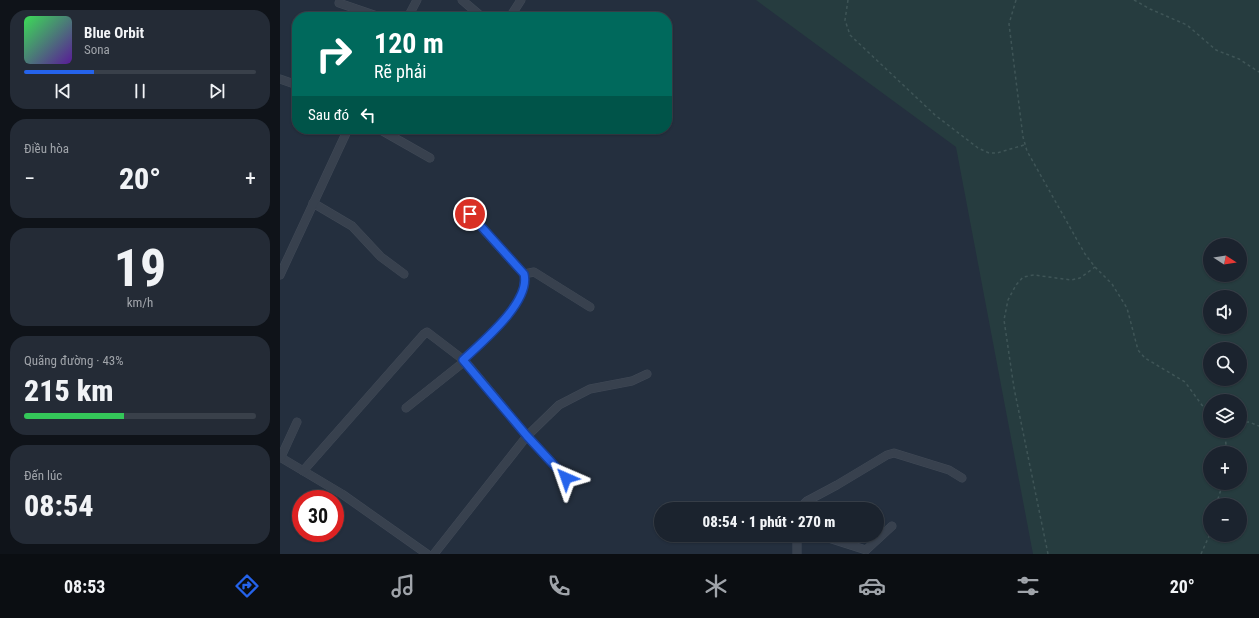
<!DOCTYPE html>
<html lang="vi">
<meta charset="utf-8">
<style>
:root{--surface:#1b232e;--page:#242b36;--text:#f1f3f6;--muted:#a0a4aa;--line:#39404a;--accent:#2563eb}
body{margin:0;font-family:"Roboto Condensed",sans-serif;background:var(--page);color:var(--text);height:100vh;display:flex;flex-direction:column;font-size:15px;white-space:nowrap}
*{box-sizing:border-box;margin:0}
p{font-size:13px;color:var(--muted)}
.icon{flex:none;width:22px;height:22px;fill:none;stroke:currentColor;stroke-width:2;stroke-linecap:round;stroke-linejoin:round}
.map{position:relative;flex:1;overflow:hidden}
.sheet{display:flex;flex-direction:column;gap:10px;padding:10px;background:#0f1319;width:280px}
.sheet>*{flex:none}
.top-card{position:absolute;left:12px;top:12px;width:380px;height:122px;border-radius:16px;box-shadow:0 1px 3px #0004,0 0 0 1px var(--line);background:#00695c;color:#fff;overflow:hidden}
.needle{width:26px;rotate:102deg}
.controls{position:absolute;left:923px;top:238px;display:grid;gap:8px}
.controls a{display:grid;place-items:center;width:44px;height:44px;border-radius:50%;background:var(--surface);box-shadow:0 1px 3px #0004,0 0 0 1px var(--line);font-size:20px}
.speed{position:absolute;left:12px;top:490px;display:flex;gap:8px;font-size:20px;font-weight:700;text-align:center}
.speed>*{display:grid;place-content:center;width:52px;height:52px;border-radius:50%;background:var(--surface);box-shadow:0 1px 3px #0004,0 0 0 1px var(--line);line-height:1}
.speed .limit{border:6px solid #d22;background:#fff;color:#111}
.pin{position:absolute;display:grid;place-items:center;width:34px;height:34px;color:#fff;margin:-17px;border:2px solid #fff;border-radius:50%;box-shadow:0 1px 4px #0007}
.me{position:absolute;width:44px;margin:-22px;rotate:317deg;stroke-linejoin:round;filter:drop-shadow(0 0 3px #0008)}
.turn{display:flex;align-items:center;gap:14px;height:84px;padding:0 16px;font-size:18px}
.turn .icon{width:52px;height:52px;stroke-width:2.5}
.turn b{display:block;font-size:28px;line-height:34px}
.then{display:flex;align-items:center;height:38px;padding:0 16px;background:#0003;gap:8px;font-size:15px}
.big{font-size:30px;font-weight:800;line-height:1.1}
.sheet .card{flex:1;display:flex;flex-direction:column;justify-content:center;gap:6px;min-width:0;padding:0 14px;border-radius:16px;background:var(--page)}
.sheet .dial{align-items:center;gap:0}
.dial b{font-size:52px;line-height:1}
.song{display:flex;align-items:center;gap:12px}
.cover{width:48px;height:48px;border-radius:6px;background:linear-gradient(135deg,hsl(130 70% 55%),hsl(270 70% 35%))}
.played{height:4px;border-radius:2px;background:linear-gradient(90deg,var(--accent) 30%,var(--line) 30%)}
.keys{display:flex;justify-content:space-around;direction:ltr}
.heat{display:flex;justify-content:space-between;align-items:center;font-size:22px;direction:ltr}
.charge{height:6px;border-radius:3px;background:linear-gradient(90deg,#34c759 43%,var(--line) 0)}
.trip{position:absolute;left:374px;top:502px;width:230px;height:40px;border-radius:20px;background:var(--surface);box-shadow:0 1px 3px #0004,0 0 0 1px var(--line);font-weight:800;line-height:40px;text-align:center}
.dock{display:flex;height:64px;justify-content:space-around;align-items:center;background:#0b0e12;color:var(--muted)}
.dock .icon{width:28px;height:28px}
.dock .on{color:var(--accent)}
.dock b{font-size:18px;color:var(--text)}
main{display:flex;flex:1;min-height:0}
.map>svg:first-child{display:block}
.green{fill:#263c3f;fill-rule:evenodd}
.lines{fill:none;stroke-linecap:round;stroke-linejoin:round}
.street-casing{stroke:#414a57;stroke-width:9}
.path{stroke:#3f5557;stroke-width:1.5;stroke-dasharray:3 3;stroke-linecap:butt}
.street{stroke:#38414e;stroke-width:8}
.route-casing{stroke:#184099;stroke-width:10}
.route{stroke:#2563eb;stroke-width:7}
</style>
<main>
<section class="sheet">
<div class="card">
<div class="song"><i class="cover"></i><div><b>Blue Orbit</b><p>Sona</p></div></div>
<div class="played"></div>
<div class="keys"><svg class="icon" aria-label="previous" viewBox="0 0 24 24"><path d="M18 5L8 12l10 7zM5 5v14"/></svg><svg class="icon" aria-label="pause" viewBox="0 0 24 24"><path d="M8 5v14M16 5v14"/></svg><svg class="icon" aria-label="next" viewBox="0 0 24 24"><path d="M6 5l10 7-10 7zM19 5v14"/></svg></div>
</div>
<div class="card"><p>Điều hòa</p>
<div class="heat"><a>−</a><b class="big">20°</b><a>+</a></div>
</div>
<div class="card dial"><b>19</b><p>km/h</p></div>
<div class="card"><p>Quãng đường · 43%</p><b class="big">215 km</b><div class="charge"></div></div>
<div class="card"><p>Đến lúc</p><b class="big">08:54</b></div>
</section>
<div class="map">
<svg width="979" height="554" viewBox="0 0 979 554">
<rect width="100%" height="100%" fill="#242f3e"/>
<path class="green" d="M476,0H979V554H753L676,147ZM930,245H960V275H930ZM930,297H960V327H930ZM930,349H960V379H930ZM930,401H960V431H930ZM930,453H960V483H930ZM930,505H960V535H930Z"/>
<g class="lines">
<defs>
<g id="street">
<path d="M182,0L202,17"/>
<path d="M59,3L100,17"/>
<path d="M128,17L137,0"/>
<path d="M230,17L241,0"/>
<path d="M0,79L17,85"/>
<path d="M99,129L150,158"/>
<path d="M33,203L72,226L101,257L124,274"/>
<path d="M244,274L254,272L310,307"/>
<path d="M0,275L68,129"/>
<path d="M183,360C202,342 251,302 244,274L189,214"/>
<path d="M126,408L185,361"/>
<path d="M0,457L62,494L147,554"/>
<path d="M1,457L17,422"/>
<path d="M23,471L144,334L147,332L185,361L247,436L286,478"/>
<path d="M519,509L527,501L557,485L607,455L614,453L669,470L682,478"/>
<path d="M539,535L586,550L612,526"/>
<path d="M154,554L247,436L279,405L310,389L352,381L367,374"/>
<path d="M517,554V535"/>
</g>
</defs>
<use href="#street" class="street-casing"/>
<g class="path">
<path d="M568,0L565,20L570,35L655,115L698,148L709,153H717L744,145"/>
<path d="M736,0L729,24L743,137L747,151L805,254L815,267L832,284L847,308L858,350L865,358L905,382L930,416"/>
<path d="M854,0L870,9L907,25L936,50L959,59L979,72"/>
<path d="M960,422H969L979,426"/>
<path d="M941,431L945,436L947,453"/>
<path d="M936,505L943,483"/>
<path d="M768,554L734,388L724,320L728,300L736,285L743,277L754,275L791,280L800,278L815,267"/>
<path d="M921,554L930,534"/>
</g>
<use href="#street" class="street"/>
</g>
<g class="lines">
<defs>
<path id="route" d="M190,214L244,274C251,302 202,342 183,360L247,436L286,478"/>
</defs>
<use href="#route" class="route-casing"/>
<use href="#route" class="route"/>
</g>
</svg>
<div class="controls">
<a><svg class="needle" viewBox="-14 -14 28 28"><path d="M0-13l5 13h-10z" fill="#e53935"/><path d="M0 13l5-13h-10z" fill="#a0a4aa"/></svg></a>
<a><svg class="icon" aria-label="sound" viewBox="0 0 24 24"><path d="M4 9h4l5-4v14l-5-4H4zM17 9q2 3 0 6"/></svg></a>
<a><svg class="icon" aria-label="search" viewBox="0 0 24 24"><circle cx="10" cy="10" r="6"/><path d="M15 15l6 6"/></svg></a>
<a><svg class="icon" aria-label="layers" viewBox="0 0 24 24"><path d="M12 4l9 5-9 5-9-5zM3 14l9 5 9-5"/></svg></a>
<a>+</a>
<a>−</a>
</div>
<div class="speed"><div class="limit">30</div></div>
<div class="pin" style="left:190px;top:214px;background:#d93025"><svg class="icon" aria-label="arrive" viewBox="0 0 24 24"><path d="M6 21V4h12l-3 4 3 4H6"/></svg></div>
<svg class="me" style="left:286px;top:478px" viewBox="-20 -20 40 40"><path d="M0-17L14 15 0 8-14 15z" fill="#2563eb" stroke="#fff" stroke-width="4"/></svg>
<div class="trip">08:54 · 1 phút · 270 m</div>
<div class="top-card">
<div class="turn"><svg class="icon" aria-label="right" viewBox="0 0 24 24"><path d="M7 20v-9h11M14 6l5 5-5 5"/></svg><div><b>120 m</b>Rẽ phải</div></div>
<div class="then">Sau đó<svg class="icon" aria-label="left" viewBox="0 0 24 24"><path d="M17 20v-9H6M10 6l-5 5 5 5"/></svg></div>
</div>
</div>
</main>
<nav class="dock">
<b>08:53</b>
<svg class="icon on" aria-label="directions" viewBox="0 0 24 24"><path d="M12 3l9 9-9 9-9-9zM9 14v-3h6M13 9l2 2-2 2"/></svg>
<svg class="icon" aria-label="music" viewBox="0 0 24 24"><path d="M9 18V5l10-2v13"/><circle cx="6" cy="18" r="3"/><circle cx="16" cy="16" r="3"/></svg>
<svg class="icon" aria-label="phone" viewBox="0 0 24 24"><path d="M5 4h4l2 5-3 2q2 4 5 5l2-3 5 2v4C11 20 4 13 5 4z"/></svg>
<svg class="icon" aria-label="climate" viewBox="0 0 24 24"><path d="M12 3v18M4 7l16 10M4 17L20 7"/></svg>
<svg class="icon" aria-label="car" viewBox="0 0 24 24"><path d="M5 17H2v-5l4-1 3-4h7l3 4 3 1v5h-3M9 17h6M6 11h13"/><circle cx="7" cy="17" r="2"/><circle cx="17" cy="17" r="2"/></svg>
<svg class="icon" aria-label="filters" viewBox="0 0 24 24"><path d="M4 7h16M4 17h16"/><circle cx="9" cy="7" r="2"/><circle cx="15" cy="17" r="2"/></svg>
<b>20°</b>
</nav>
